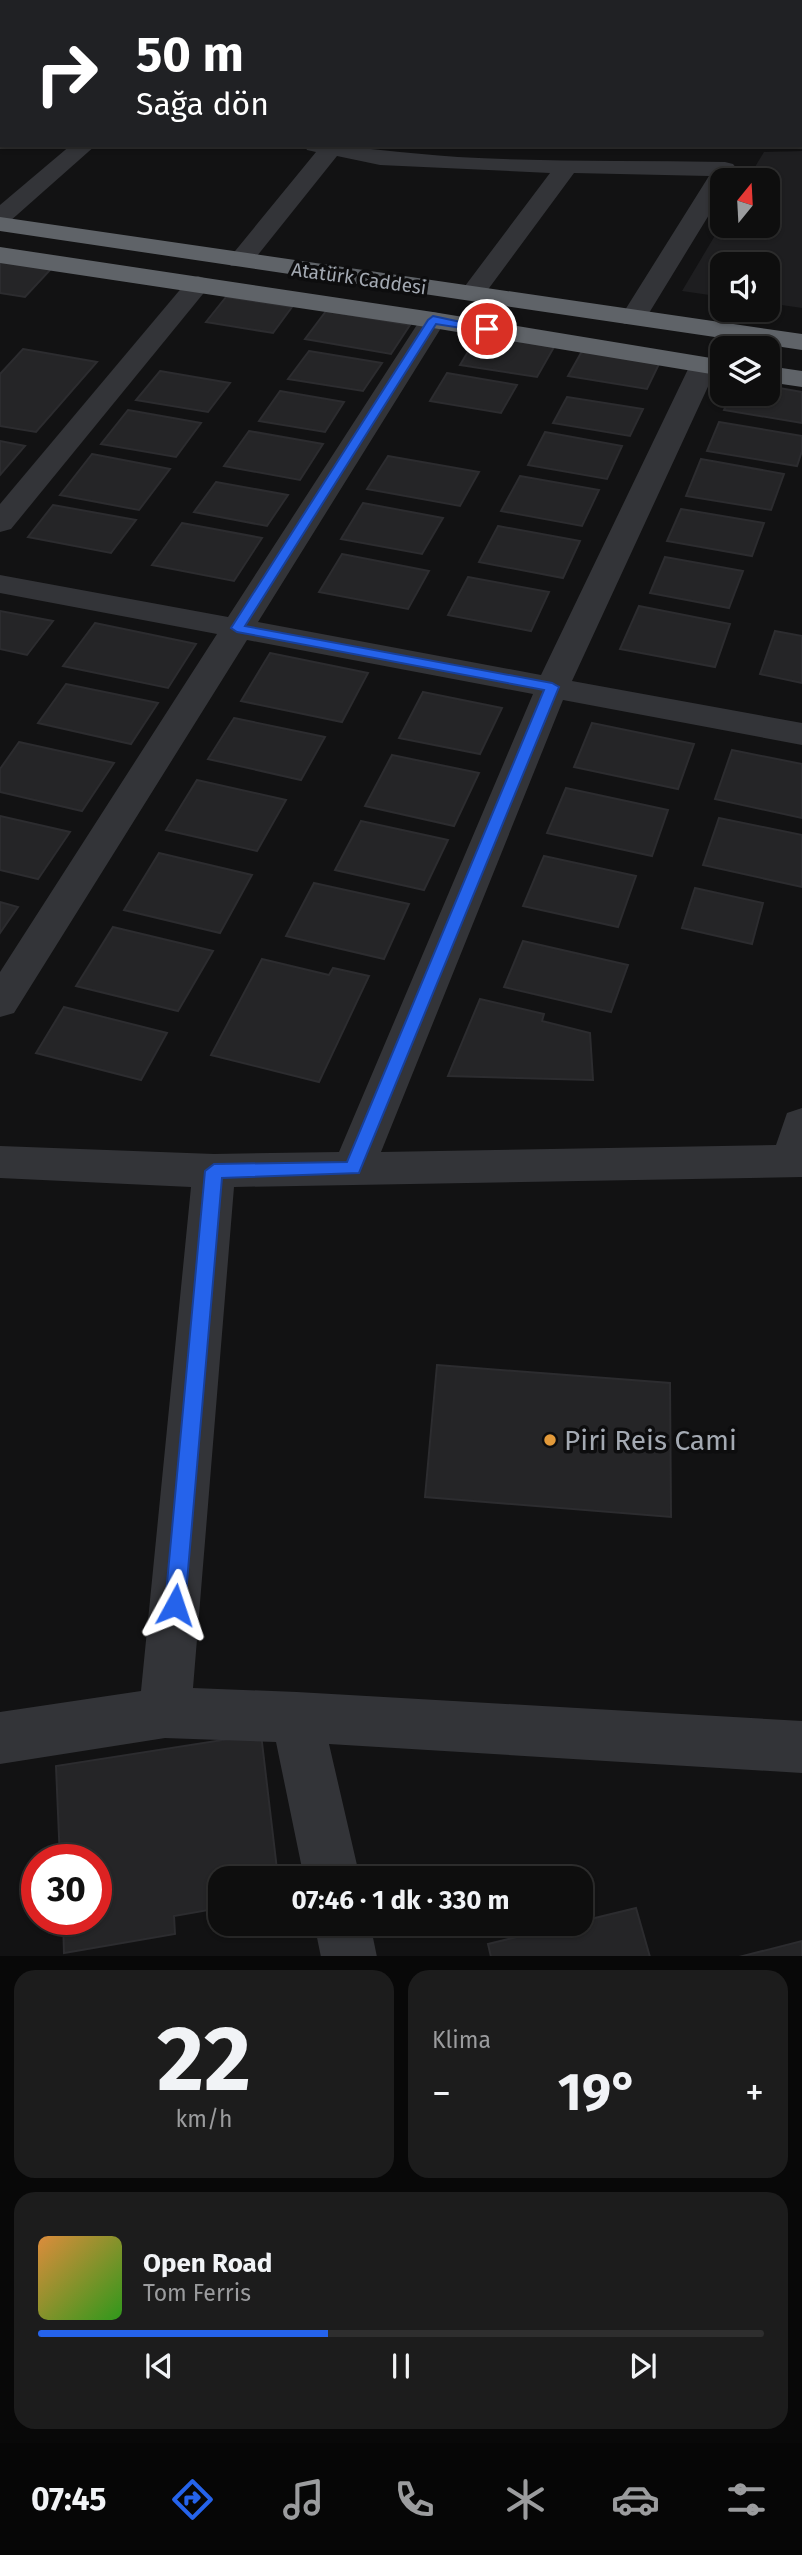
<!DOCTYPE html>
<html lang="tr">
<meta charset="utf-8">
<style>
:root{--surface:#0e0e0e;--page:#1c1c1c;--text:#f1f3f6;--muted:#9b9c9e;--line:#2e2e2e;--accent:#2563eb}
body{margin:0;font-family:"Fira Sans",sans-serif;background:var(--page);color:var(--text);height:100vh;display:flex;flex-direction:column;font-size:26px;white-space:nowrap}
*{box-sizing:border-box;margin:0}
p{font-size:23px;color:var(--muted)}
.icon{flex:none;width:38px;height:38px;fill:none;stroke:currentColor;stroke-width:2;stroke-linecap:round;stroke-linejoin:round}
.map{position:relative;height:1956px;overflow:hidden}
.details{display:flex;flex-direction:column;gap:14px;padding:14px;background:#080808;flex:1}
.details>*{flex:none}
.banner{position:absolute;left:0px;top:0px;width:803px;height:147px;box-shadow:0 2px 5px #0004,0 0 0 2px var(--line);background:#202124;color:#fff;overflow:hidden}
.needle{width:46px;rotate:18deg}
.tools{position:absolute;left:710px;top:168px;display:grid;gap:14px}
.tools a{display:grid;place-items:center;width:70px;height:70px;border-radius:14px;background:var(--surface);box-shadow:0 2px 5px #0004,0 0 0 2px var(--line);font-size:35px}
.speed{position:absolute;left:21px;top:1844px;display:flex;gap:14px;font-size:35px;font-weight:700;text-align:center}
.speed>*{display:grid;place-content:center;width:91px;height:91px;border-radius:50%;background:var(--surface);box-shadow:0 2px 5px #0004,0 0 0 2px var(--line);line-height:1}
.speed .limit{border:10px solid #d22;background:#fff;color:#111}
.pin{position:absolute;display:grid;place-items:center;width:60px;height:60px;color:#fff;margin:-30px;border:4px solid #fff;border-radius:50%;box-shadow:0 2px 7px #0007}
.me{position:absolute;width:77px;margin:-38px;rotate:5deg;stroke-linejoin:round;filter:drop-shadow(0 0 5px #0008)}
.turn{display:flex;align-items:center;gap:24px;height:147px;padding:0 21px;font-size:32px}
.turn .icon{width:91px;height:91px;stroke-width:2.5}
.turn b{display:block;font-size:49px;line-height:60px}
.big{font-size:52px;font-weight:700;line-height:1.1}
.details .tile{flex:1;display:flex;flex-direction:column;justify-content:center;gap:10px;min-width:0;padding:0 24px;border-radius:21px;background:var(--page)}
.details .dial{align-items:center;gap:0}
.dial b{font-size:91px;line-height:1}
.song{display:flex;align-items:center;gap:21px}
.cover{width:84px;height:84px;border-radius:10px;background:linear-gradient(135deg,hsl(30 70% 55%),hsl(110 70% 35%))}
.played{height:7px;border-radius:4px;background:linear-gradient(90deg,var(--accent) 40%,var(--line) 40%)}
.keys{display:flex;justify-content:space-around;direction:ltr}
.heat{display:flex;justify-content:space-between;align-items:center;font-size:38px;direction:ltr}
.details .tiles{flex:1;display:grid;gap:14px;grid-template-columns:1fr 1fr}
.tile:last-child{grid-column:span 2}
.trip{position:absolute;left:208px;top:1866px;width:385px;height:70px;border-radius:21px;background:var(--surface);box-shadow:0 2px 5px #0004,0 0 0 2px var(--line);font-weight:700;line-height:70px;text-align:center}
.tab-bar{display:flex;height:112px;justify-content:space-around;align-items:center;background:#060606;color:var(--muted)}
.tab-bar .icon{width:49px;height:49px}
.tab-bar .on{color:var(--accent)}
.tab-bar b{font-size:32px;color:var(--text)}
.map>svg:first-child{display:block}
.built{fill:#1e1e20}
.building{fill:#252527;stroke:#2c2c2f;stroke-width:2}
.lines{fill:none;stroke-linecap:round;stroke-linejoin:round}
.lane{fill:#333438;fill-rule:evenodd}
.street{fill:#333438;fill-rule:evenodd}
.secondary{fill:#414348;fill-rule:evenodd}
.highway{fill:#5f6368;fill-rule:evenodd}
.route{fill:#2563eb;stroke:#184099;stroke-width:2}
.poi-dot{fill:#e39a3a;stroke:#0d0d0e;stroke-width:2.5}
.labels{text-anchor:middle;stroke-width:7;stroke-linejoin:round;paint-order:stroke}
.far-street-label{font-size:19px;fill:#a4aab3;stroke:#0d0d0e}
.near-poi-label{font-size:28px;fill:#a4aab3;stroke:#0d0d0e;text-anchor:start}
</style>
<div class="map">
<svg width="802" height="1957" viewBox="0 0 802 1957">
<rect width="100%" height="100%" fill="#121213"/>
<path class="built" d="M802,151V308L768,303V264H723V297L682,291L723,222V226H768V180H747L764,152Z"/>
<g class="building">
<path d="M0,261L51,269L25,297L0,293Z"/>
<path d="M226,297L292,307L273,333L206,322Z"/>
<path d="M326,311L410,325L391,354L305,339Z"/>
<path d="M478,335L554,347L537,377L460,365Z"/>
<path d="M23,349L97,362L36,432L0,426V374Z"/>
<path d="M309,351L382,363L363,391L288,379Z"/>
<path d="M582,351L659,364L647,389L568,376Z"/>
<path d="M160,371L230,383L208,412L136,400Z"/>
<path d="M447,373L517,385L501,413L430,401Z"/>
<path d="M768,386L802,392V423L724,410L731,394H768Z"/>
<path d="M280,391L344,402L325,432L259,421Z"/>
<path d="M567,397L643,409L630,436L553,423Z"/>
<path d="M128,410L201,423L176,457L101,444Z"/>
<path d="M719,422L802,436V451L797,466L707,451Z"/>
<path d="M249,431L323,444L300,480L224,466Z"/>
<path d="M545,432L622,446L607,479L528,465Z"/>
<path d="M0,441L25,446L0,475Z"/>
<path d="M92,454L170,469L139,510L60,495Z"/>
<path d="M388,456L479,472L460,506L367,489Z"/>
<path d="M701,459L784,474L771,510L686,496Z"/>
<path d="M520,476L599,490L582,526L501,511Z"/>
<path d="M216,482L288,495L267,526L194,512Z"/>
<path d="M363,503L443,518L422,554L341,539Z"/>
<path d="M53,505L136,520L111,553L28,537Z"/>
<path d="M681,509L764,523L752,556L667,541Z"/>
<path d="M182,523L262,538L234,581L152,565Z"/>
<path d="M498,526L580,541L563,578L479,562Z"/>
<path d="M342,554L429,571L408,609L319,592Z"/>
<path d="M665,557L743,571L729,608L650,593Z"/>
<path d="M468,577L549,592L531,631L448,615Z"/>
<path d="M639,606L730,624L715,667L620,649Z"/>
<path d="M0,611L53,621L27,655L0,649Z"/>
<path d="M95,623L196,644L168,688L63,666Z"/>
<path d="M775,631L802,636V683L760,674Z"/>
<path d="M270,653L368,673L342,722L241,701Z"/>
<path d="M66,684L158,703L131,744L38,723Z"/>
<path d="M423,692L502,708L480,754L399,738Z"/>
<path d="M234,718L325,737L301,780L208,759Z"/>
<path d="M592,723L694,744L678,789L574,767Z"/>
<path d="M19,742L114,763L82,811L0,792V769Z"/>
<path d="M732,750L802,764V818L715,799Z"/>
<path d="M392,755L479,773L454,826L365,806Z"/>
<path d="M197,780L286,800L257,851L166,830Z"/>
<path d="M566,788L668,810L652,856L547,833Z"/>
<path d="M0,816L70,832L38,879L0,870Z"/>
<path d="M719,818L802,835V887L703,865Z"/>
<path d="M361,821L448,840L424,890L335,870Z"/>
<path d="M159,853L252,875L220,933L124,910Z"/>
<path d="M544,856L636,876L618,927L523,906Z"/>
<path d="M314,883L409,904L384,959L286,936Z"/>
<path d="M695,888L763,903L752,944L682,928Z"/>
<path d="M0,902L18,907L0,933Z"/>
<path d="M113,927L213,951L178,1011L76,986Z"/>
<path d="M523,941L628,965L611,1012L504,987Z"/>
<path d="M262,959L329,975L333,968L369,976L319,1082L211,1055Z"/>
<path d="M480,999L544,1014L542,1021L590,1033L593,1080L448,1076Z"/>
<path d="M64,1007L167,1033L141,1080L36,1053Z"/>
<path d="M437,1365L670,1383L671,1517L425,1497Z"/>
<path d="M261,1734L278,1878H220V1908L174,1916L175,1934L64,1953L63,1920H96V1860H60L56,1766Z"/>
<path d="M636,1908L650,1957H491L488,1944Z"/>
<path d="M802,1941V1957H739Z"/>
</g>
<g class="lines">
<path class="lane" d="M243,0H270L271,2H244Z"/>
<g class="street">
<path d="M404,0H426L403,2Z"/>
<path d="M71,145H96L9,222L0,224V205Z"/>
<path d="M304,145C355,145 406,154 458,157C547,162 636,160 725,162L733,164L737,169L730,180H723V192L646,318L642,324H624L620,318L709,176L574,173L481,299H463L459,294L550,173L380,165L337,156L249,266H231L227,261L231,256L316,152L307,150Z"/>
<path d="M198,276L207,279L211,284L207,289L11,529L0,532V504L189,279Z"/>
<path d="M433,312L442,314L446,320L258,622L541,675L690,365L694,359H714L718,365L572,681L802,723V745L563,700L381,1152L776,1145L787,1113L802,1108V1177L234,1187L193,1688L297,1692L802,1721V1773L329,1744L360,1878H304L276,1742L165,1738L0,1764V1712L141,1691L191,1187L0,1178V1146L214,1154L339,1152L533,694L247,640L14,1013L0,1017V972L217,634L0,593V575L228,617L420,320L424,314Z"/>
<path d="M314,1923H370L377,1957H321Z"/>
</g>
<rect class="secondary" x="0" y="14" width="2" height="12"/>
<g class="highway">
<path d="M0,217L802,334V350L0,231Z"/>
<path d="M0,247L433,312L723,360V376L433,328L0,263Z"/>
<path d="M768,366L802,371V387L768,382Z"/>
</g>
</g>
<path class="route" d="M433,316L493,329L487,332L436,324L245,626L552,683L559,687L359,1173L222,1178L185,1605L182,1612L175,1614L168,1612L165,1605L205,1171L214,1164L347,1162L544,690L237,632L231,628L428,320Z"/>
<circle class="poi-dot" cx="550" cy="1440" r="7"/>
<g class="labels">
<g class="far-street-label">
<text transform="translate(359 278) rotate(8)" y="7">Atatürk Caddesi</text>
</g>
<g class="near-poi-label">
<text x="564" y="1450">Piri Reis Cami</text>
</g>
</g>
</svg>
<div class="tools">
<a><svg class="needle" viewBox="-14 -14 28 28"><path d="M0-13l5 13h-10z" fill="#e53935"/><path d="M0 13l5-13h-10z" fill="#9b9c9e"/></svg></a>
<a><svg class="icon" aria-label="sound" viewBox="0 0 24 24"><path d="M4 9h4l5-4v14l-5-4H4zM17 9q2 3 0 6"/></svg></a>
<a><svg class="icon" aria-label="layers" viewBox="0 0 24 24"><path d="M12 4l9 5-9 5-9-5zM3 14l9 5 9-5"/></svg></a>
</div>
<div class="speed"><div class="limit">30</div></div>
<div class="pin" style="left:487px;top:329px;background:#d93025"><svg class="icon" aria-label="arrive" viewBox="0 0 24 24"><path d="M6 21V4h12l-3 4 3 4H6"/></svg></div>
<svg class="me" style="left:175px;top:1605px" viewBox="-20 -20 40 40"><path d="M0-17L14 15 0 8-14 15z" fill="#2563eb" stroke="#fff" stroke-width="4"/></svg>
<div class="trip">07:46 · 1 dk · 330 m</div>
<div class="banner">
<div class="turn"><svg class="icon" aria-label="right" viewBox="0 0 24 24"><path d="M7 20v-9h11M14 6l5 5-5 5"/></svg><div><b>50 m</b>Sağa dön</div></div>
</div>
</div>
<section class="details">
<div class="tiles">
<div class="tile dial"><b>22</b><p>km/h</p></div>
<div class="tile"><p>Klima</p>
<div class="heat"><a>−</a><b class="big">19°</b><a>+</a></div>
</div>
<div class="tile">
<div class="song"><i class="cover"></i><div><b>Open Road</b><p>Tom Ferris</p></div></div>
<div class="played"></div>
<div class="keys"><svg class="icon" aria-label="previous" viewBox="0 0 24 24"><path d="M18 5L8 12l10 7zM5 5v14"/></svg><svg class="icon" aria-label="pause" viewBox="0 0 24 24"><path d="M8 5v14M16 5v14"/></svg><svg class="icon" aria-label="next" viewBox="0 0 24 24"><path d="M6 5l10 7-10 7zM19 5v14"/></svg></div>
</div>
</div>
</section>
<nav class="tab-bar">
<b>07:45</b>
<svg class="icon on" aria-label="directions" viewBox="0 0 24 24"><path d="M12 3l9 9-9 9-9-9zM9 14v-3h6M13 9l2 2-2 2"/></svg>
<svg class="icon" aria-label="music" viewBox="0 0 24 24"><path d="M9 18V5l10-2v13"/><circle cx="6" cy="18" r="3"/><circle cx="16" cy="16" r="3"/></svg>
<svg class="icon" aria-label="phone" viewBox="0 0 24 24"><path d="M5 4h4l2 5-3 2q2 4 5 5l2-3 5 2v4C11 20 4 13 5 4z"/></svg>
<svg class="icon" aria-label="climate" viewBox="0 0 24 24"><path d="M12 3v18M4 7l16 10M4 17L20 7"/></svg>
<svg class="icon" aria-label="car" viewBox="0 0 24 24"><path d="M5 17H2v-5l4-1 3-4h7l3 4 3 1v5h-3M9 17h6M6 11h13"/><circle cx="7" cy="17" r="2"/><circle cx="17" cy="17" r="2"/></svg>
<svg class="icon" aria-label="filters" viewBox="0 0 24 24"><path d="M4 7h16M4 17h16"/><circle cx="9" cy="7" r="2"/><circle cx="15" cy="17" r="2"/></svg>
</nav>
